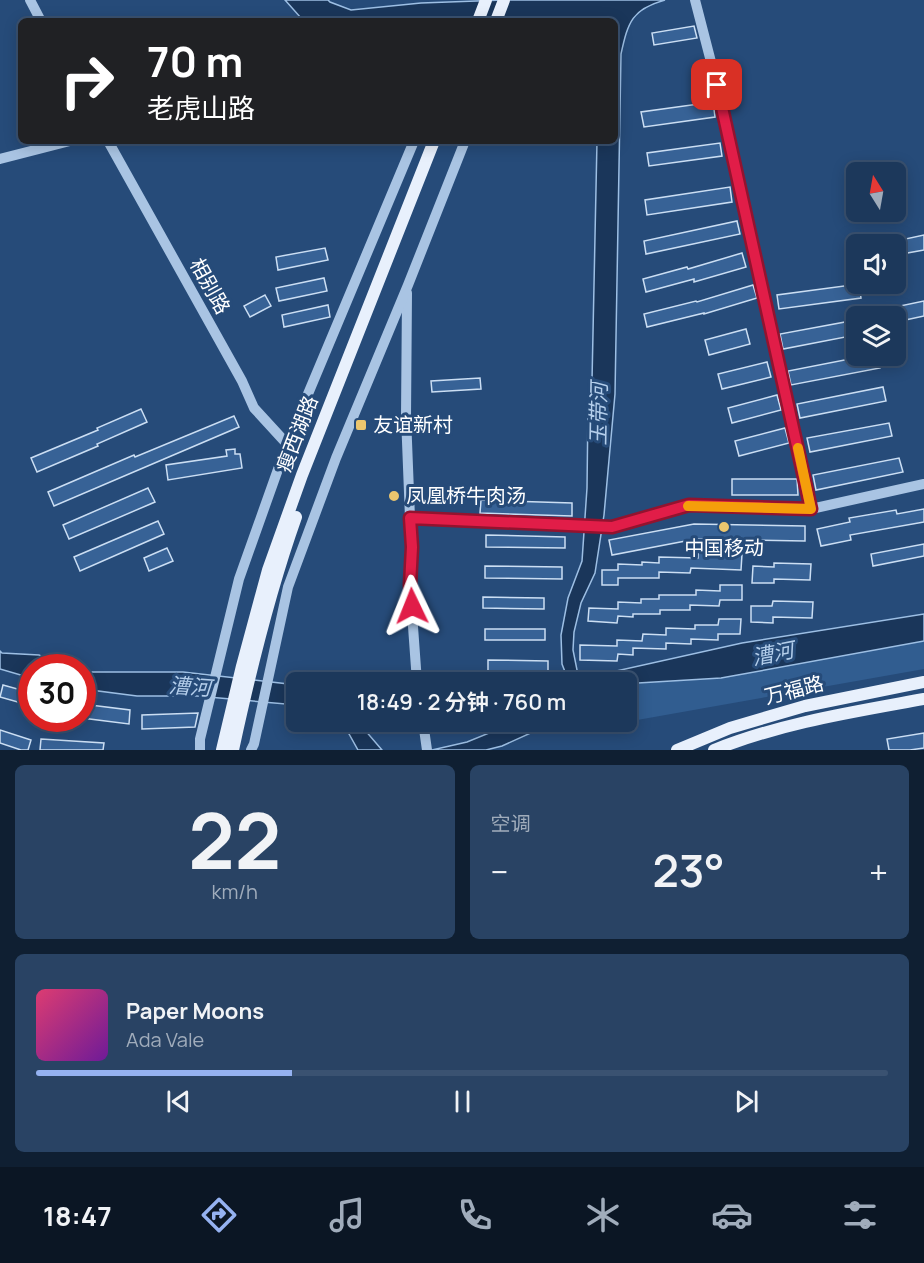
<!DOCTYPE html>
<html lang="zh">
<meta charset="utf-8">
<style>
:root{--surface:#1c385b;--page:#294364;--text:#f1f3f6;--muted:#a0acbb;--line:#3a5271;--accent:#95b2f1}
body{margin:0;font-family:Manrope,"Noto Sans SC",sans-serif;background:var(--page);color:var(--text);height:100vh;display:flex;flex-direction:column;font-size:22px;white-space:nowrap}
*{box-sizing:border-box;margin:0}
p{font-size:20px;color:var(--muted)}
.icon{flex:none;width:33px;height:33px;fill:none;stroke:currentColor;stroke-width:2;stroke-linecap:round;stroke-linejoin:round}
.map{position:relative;height:750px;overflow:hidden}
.sheet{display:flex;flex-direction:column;gap:15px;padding:15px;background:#0f1f32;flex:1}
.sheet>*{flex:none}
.hud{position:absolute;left:18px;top:18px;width:600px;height:126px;border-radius:9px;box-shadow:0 3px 15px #0003,0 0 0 2px var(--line);background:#202124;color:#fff;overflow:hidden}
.needle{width:39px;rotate:349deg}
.buttons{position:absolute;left:846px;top:162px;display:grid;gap:12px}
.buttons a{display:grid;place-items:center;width:60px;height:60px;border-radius:9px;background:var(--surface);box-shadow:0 3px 15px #0003,0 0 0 2px var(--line);font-size:30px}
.speed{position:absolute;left:18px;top:654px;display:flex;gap:12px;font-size:30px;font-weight:700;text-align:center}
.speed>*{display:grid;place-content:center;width:78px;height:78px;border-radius:50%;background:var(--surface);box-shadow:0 3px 15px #0003,0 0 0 2px var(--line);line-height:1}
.speed .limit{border:9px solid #d22;background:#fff;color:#111}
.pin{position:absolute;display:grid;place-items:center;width:51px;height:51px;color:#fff;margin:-26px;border-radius:12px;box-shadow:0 3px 9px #0006}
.me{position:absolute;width:66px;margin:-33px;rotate:358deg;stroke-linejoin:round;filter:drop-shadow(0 0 4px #0008)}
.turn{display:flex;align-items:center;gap:21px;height:126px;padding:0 30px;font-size:27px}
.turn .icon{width:78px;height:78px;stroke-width:2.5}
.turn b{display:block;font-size:42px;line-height:51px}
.big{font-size:45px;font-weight:600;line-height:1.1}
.sheet .card{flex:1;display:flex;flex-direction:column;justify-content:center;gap:9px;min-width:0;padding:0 21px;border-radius:9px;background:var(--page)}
.sheet .dial{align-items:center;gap:0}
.dial b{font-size:78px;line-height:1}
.song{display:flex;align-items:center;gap:18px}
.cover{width:72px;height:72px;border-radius:9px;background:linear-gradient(135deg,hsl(340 70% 55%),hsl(280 70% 35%))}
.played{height:6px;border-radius:3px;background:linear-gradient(90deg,var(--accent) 30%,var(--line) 30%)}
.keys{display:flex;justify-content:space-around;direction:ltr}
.heat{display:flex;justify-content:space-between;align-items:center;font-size:33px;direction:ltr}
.sheet .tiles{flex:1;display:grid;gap:15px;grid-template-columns:1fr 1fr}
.card:last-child{grid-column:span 2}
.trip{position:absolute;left:286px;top:672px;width:351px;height:60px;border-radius:9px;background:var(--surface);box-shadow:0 3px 15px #0003,0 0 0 2px var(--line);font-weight:600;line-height:60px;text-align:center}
.tab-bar{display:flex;height:96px;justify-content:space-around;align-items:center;background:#0b1624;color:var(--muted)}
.tab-bar .icon{width:42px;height:42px}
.tab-bar .current{color:var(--accent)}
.tab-bar b{font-size:27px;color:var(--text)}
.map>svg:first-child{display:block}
.green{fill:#315d90}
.water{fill:#1a365a;stroke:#9dbfe4;stroke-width:1.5}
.building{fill:#376296;stroke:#cbdef3;stroke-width:1.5}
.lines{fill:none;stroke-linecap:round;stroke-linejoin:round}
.minor{stroke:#a9c4e3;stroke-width:10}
.major{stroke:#e8f0fc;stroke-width:12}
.route-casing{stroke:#92132f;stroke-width:15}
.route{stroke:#e11d48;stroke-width:10}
.slow{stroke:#f59e0b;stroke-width:10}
.poi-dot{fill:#ecc66e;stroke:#264b79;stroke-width:2}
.labels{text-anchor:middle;stroke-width:6;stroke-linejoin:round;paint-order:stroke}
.street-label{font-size:20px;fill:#fff;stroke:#264b79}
.poi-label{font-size:20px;fill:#fff;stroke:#264b79;text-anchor:start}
.water-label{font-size:21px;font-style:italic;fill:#b4ceeb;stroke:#264b79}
</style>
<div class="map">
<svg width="924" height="750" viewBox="0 0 924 750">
<rect width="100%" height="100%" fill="#264b79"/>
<path class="green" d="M924,641V669L564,733L561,722H627V688L638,683L721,678Z"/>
<g class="water">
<path d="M285,0H328L330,2L351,10L421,3L504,0H665C632,9 628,22 621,54L615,394L604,515L595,573L581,603L574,632L573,650L578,675L585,678L742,643L924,614V641L721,678L638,683L627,688V682H569L562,664L561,635L568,598L582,561L587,488L588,407L592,381L597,141H615V21H306L301,18Z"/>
<path d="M0,651L2,653L39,655L65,667L32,668L31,678L0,669Z"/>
<path d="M83,672H183L297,685V705L197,696H137L83,689Z"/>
<path d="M337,722H358L382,750H358L349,734Z"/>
<path d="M516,722H555L502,746L486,750H432L467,742Z"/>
</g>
<g class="building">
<path d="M694,26L697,38L654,45L652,33Z"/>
<path d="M713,102L715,117L644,127L641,112Z"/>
<path d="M720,143L722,156L649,166L647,153Z"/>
<path d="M730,187L732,202L647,215L645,200Z"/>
<path d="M737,221L740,234L646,254L644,241Z"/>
<path d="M924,235V250L896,255V241Z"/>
<path d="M325,248L328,260L278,270L276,257Z"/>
<path d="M742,253L746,267L694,282V279L646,292L643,279L687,267L688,269Z"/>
<path d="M324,278L327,291L279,301L276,288Z"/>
<path d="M859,284L861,298L779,309L777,295Z"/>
<path d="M753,285L757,298L704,314V313L647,327L644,314L696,301L697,302Z"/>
<path d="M265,295L271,306L250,317L244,306Z"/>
<path d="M924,301V316L896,322V316H878L876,311Z"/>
<path d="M328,305L330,317L284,327L282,315Z"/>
<path d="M856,320V335L783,349L780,334Z"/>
<path d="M746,329L750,344L709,355L705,340Z"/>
<path d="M865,356H878L880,368L791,385L788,371Z"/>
<path d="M767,362L771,377L722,389L718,374Z"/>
<path d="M480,378L481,389L432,392L431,381Z"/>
<path d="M883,387L886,401L800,418L797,404Z"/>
<path d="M777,395L781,410L732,423L728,408Z"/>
<path d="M141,409L147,422L97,444L98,446L37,472L31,458L98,430L97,428Z"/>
<path d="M234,416L239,427L54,506L48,492L134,455L135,457Z"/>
<path d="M889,423L892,436L810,452L807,438Z"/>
<path d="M785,428L789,443L739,456L735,441Z"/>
<path d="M235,449V454H240L242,468L168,480L166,465L227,456L226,450Z"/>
<path d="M899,458L903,472L816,490L813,475Z"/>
<path d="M732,479H797L798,495H732Z"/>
<path d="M148,488L155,502L69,539L63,525Z"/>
<path d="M481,500L572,503V516L480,513Z"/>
<path d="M924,509V522L850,535L851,540L821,546L817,529L850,522L849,518L896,510L897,514Z"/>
<path d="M158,521L164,534L80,571L74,557Z"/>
<path d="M694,524L805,526V541L696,539L612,555L609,540Z"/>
<path d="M486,535L565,537V548L486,547Z"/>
<path d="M924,544V556L873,566L871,554Z"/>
<path d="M167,548L173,561L149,571L144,558Z"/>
<path d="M698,552L742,554L741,570L691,568L690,573L659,572V578H618V585H602V570H618V564L642,565V562L659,563V557L698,558Z"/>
<path d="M774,563L811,564L810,580L774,579V583H752L753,566L774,567Z"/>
<path d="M485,566L562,567V579L485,578Z"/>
<path d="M720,585H742V600H720L719,606L690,605V610H660V614H633V617L618,616L617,623L588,621L589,608L618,609V602L641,603V599H659V595H696V590L720,591Z"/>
<path d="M483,597L544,598V609L483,608Z"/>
<path d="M773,601L813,602L812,618L773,617V623L751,622V606H772Z"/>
<path d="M719,619H741L740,634H718V640L691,639V644L666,643V649L633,648V655L618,654L617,661L580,660V645L617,646V640L642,641L643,634L666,635V628L695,629V625H718Z"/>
<rect x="485" y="629" width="60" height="11"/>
<path d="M488,660L548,661V673L488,672Z"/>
<path d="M3,685L32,693V706L0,697Z"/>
<path d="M82,704L130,710L129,724L82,718Z"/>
<path d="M198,713L195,727L142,729V715Z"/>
<path d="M0,730L31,740L28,750H21L0,743Z"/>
<path d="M924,733V748L910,750H889L887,739Z"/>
<path d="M41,739L104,743L103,750H40Z"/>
</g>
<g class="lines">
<g class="minor">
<path d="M30,0L41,21"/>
<path d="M695,0L717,85L811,509"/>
<path d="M108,141L242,381L254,408L287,444"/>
<path d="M0,159L70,141"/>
<path d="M407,293L406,416L410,518L412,547L410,585L417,682"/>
<path d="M410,518L612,527L689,505L811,509L924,484"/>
<path d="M423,722L427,750"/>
<path d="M200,750V739L239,579L287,444L414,141"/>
<path d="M251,750L254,744L288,587L336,458L408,285L465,141"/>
</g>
<g class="major">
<path d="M478,21L486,0"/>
<path d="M496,21L504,0"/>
<path d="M222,750L242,666L268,570L302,475L434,141"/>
<path d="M233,750C250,671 269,593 296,517"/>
<path d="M677,750L730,728L805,706L924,682"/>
<path d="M714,750C781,723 853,712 924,699"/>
</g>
</g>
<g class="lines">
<defs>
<path id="route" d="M412,606L410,585L412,547L410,518L612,527L689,505L811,509L717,85"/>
</defs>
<use href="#route" class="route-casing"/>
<use href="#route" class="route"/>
<path class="slow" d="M688,506L811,509L798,448"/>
</g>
<g class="poi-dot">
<rect x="355" y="419" width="12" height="12" rx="3"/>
<circle cx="394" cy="496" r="6"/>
<circle cx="724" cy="527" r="6"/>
</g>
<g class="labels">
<g class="street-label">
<text transform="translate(210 286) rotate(61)" y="7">相别路</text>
<text transform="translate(297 434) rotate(-69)" y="7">瘦西湖路</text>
<text transform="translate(794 690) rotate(-14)" y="7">万福路</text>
</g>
<g class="poi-label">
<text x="373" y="432">友谊新村</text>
<text x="406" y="503">凤凰桥牛肉汤</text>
<text x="724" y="555" text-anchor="middle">中国移动</text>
</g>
<g class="water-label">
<text transform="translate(599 414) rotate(-89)" y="7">玉带河</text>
<text transform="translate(773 654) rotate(-11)" y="7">漕河</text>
<text transform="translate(190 687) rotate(4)" y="7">漕河</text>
</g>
</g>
</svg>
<div class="buttons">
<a><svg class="needle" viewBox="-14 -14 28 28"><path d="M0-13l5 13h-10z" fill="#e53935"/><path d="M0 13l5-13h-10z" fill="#a0acbb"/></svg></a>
<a><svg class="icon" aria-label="sound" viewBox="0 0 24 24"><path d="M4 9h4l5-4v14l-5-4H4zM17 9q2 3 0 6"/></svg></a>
<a><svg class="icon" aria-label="layers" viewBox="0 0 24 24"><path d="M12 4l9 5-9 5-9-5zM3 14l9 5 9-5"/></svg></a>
</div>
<div class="speed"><div class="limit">30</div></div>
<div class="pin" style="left:717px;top:85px;background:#d93025"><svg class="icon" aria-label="arrive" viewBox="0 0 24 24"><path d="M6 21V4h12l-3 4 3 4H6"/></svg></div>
<svg class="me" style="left:412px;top:606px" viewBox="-20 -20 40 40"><path d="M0-17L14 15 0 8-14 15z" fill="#e11d48" stroke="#fff" stroke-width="4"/></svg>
<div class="trip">18:49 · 2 分钟 · 760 m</div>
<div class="hud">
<div class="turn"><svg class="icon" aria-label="right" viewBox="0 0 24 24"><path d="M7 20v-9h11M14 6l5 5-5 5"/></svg><div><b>70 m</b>老虎山路</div></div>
</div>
</div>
<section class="sheet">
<div class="tiles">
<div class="card dial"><b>22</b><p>km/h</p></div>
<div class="card"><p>空调</p>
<div class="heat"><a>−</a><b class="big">23°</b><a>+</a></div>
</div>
<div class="card">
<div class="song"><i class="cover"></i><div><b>Paper Moons</b><p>Ada Vale</p></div></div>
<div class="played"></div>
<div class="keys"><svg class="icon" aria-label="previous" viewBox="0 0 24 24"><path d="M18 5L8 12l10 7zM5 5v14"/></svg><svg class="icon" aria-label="pause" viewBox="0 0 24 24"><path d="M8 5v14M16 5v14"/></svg><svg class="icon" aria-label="next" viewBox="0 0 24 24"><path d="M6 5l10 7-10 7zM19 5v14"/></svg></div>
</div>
</div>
</section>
<nav class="tab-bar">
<b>18:47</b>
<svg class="icon current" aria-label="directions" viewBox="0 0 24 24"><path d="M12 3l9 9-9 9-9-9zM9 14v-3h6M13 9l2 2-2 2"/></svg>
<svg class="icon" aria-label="music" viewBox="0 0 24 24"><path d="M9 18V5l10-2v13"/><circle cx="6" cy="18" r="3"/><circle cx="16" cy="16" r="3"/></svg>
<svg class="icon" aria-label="phone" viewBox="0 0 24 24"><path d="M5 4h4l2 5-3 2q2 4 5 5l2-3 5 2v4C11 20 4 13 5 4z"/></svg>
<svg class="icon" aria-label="climate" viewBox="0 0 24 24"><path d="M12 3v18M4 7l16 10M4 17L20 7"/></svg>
<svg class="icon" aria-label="car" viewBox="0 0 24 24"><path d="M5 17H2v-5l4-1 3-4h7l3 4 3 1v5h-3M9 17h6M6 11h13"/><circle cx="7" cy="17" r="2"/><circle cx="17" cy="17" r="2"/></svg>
<svg class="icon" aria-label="filters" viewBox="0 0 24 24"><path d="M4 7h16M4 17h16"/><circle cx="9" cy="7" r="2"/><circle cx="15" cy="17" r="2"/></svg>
</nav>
